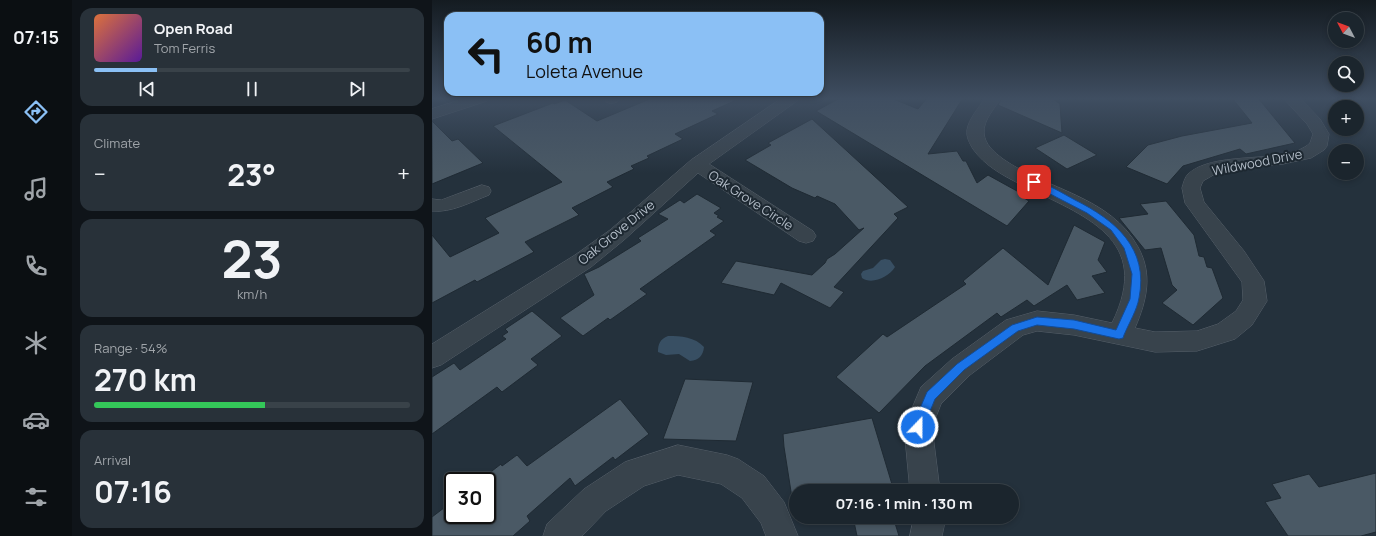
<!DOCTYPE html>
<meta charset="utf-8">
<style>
:root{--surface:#1b252d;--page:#283139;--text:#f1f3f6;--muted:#a0a5aa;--line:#394249;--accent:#8bc0f5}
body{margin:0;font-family:Manrope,sans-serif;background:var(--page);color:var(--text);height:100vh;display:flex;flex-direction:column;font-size:15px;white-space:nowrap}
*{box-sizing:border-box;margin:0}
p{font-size:13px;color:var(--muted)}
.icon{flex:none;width:22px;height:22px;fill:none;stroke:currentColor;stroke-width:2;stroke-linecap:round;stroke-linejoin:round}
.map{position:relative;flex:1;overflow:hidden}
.panel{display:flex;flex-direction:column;gap:8px;padding:8px;background:#0f1419;width:360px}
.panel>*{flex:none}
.guide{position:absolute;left:12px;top:12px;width:380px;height:84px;border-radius:12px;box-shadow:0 2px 6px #0003,0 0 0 1px var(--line);background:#8bc0f5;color:#111;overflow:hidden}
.needle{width:26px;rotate:311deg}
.fabs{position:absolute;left:896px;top:12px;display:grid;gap:8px}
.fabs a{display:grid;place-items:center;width:36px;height:36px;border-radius:50%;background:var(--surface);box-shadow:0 2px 6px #0003,0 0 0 1px var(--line);font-size:20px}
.speed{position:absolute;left:12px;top:472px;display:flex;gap:8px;font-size:20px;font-weight:700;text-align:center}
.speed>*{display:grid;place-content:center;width:52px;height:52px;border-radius:50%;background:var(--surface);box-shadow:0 2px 6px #0003,0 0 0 1px var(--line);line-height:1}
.speed .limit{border:2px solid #111;border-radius:6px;background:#fff;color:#111}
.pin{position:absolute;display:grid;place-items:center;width:34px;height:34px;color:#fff;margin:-17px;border-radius:8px;box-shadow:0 2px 6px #0006}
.me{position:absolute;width:44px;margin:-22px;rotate:22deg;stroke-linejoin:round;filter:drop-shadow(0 0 3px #0008)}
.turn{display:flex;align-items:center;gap:14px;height:84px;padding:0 16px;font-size:18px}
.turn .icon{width:52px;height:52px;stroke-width:2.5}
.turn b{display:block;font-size:28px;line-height:34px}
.big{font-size:30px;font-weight:700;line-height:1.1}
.panel .tile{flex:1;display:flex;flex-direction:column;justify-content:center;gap:6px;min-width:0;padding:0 14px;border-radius:12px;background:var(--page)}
.panel .dial{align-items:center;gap:0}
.dial b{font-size:52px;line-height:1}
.song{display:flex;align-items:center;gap:12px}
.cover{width:48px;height:48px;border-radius:6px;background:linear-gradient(135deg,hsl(20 70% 55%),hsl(270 70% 35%))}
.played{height:4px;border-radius:2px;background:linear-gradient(90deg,var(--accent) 20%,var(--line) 20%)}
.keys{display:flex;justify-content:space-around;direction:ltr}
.heat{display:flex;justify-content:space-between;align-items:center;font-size:22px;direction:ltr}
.charge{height:6px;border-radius:3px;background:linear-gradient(90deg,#34c759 54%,var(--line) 0)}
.trip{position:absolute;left:357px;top:484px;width:230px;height:40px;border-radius:20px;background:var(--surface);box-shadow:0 2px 6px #0003,0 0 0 1px var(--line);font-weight:700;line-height:40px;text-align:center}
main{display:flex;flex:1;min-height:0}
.dock{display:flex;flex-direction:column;width:72px;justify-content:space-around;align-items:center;background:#0b0f12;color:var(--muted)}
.dock .icon{width:28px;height:28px}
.dock .on{color:var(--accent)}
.dock b{font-size:18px;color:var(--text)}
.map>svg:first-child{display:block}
.water{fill:#384f63}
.building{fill:#4a5965;stroke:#1f2a33}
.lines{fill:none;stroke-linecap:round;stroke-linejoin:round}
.minor-casing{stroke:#56606a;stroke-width:1}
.minor{fill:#38434c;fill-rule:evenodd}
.route{fill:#1a73e8;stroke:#114b97}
.labels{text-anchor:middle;stroke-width:4;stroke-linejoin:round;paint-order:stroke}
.street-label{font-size:13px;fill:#b3bdc8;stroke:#1d2831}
</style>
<main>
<nav class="dock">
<b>07:15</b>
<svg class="icon on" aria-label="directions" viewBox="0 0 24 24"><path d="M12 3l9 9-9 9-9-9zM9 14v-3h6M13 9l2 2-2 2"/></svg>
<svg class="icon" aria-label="music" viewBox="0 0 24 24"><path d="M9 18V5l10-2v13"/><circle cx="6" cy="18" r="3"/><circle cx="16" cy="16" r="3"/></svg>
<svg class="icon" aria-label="phone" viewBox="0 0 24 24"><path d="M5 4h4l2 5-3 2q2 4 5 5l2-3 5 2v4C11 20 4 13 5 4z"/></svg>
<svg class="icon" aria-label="climate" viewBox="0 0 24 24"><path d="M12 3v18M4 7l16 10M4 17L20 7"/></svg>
<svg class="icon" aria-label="car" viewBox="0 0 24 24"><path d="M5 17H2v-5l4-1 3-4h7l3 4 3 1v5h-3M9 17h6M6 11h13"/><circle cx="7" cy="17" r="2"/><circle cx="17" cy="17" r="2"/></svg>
<svg class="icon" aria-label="filters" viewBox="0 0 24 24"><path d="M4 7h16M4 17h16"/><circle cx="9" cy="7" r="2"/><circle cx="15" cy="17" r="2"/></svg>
</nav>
<section class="panel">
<div class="tile">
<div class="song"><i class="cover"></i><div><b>Open Road</b><p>Tom Ferris</p></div></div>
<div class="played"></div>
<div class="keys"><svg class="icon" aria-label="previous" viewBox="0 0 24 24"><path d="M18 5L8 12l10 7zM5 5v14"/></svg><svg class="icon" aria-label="pause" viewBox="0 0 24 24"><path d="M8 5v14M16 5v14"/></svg><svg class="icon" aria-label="next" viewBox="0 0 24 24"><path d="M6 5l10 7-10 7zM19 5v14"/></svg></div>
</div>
<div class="tile"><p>Climate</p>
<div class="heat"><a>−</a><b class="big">23°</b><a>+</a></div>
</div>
<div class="tile dial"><b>23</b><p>km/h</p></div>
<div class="tile"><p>Range · 54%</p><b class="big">270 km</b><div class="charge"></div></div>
<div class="tile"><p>Arrival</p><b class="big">07:16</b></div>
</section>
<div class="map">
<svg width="944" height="536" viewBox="0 0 944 536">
<rect width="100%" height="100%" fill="#24313c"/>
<g class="water">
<path d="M453,259L458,260L463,267C457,277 440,285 430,278L429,274L431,271L441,268L449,260Z"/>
<path d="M236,336C249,336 263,337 272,347C271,356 267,360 258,361L247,354L234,355L226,352C226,344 228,339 236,336Z"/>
</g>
<g class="building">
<path d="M220,98H309L280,111L286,114L243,134L251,139L215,156L217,158L199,166L202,169L175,182L181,187L140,208L147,215L93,242L102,252L45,282L43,280L0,303V235L18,257L67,233L53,218L130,182L61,126L121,103L122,104L133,100L165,121Z"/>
<path d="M408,98H459L486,109L495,98H531L496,154L525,151L531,161H534L545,183L556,175L594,196L592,198L597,201L575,226L384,111Z"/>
<path d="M570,98H620L628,104L630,133L566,105Z"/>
<path d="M800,98H826L863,143L814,154L808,149L751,166L735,184L694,167L716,145L750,136L820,123Z"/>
<path d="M380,119L476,207L462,214L466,218L402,287L412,292L398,308L349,283L342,295L289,283L304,261L380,275L393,263L395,259L403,254L432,228L427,230L403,204L385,196L383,198L360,188L313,160L339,145L336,143Z"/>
<path d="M0,121L20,141L26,139L51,163L0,184Z"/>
<path d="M632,135L665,155L635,169L603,148Z"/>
<path d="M265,194L289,208L282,213L287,216L285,217L292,221L278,231L284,235L208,289L215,294L178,320L176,318L151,336L128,318L162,295L152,274L167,267L209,241L206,238L236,219L226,214L248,200L252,203Z"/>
<path d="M734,201L762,235L767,256L772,257L775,267L780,268L791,298L761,325L730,303L745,290L740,285L729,248L713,250L687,218L716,214L708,204Z"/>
<path d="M642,225L673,242L666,260L675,272L660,276L673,293L645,300L635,285L602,306L595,300L569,317L565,313L493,366L447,413L404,377L451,334L455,337L534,284L531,281L571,248L616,285Z"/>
<path d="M100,311L130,336L99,359L106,365L70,392L65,387L0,434V377L22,363L28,370L74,339L70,336L76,332L73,329Z"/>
<path d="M253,379L321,382L304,441L231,439Z"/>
<path d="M188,399L217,434L183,460L181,457L143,486L138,478L95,516L98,521L81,536H0V517L21,501V515H55V481H47L69,464L70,466L85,455L95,466Z"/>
<path d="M440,418L462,491H364L365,517H363L352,447L351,434Z"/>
<path d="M944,473V532L929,536H856L833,502L849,498L840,484L877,474L887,487Z"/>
<path d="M421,517H465L467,522L463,523L467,536H425Z"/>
</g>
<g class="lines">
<defs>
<g id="minor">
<path d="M34,98H58L55,101L0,119V109Z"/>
<path d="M170,98H187L188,99L185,102C179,104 174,104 170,98Z"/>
<path d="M350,98H368L365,101L277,164L381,231L384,236L381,241L374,243L367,241L266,173L192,240L159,267L9,365L0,368V344L143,255L178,230L259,160Z"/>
<path d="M553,98H569C563,108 551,120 552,133C553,145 562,152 571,159C615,190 678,196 706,247C721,274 715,300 703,328L723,332L765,331L786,324L804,311L811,300L810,282L753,203L750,188C751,184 753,177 756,174C780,152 839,162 867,150C871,148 875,146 878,143L881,134L875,124L851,98H868L888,119L897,134L895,146L892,150L879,158L851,164L797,170L783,174L771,181L768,188L772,202L812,251L832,281L835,301L820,325L803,339L765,351L723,352L642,335L605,331L591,335L538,375L509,404L500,427L508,491H478L472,427L489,387L520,359L574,320L605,311L642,315L680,323C722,238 652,216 590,185C572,176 553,166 541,149C538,144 534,137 535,130C537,118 547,108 553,98Z"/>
<path d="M50,185L57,187L59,191L57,195C39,202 19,213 0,211V199L9,200Z"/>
<path d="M246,445L295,455L306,459L332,476L352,502L366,536H334L329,523L310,498L289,484L246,475L212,486L174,511L150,536H111L115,524L152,489L193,462Z"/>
<path d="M482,517H514L510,536H478Z"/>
</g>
</defs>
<use href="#minor" class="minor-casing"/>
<use href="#minor" class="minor"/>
</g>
<linearGradient id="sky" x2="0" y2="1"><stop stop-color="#141b21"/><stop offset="0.57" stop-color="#3f4e61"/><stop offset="1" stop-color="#3f4e61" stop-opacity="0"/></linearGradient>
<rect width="944" height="173" fill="url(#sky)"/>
<path class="route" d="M602,180C616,184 630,193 643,200C683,220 717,248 707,298C705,310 697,323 692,335L691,338L687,339L642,329L605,325L586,331L532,370L503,399L490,431L486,433L482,431L480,427L495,392L525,364L580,325L605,317L642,320L684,330L698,299L700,274L692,248L679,230L655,213L599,184V181Z"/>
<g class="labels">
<g class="street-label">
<text transform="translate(825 162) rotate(-11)" y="5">Wildwood Drive</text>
<text transform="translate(319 200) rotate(33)" y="5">Oak Grove Circle</text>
<text transform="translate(184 232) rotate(-39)" y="5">Oak Grove Drive</text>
</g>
</g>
</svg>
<div class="fabs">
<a><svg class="needle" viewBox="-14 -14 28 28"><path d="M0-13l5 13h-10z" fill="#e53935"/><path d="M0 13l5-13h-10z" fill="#a0a5aa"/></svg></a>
<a><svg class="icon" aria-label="search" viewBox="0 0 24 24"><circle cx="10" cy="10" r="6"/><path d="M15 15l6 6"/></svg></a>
<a>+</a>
<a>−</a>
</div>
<div class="speed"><div class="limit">30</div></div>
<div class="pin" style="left:602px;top:182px;background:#d93025"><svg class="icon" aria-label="arrive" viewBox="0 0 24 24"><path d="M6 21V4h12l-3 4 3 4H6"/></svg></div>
<svg class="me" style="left:486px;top:427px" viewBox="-20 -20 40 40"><circle r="17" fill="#1a73e8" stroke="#fff" stroke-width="3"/><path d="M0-11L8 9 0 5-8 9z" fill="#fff"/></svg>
<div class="trip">07:16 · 1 min · 130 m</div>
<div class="guide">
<div class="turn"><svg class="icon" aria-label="left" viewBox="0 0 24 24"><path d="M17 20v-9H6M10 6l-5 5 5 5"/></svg><div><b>60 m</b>Loleta Avenue</div></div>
</div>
</div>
</main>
